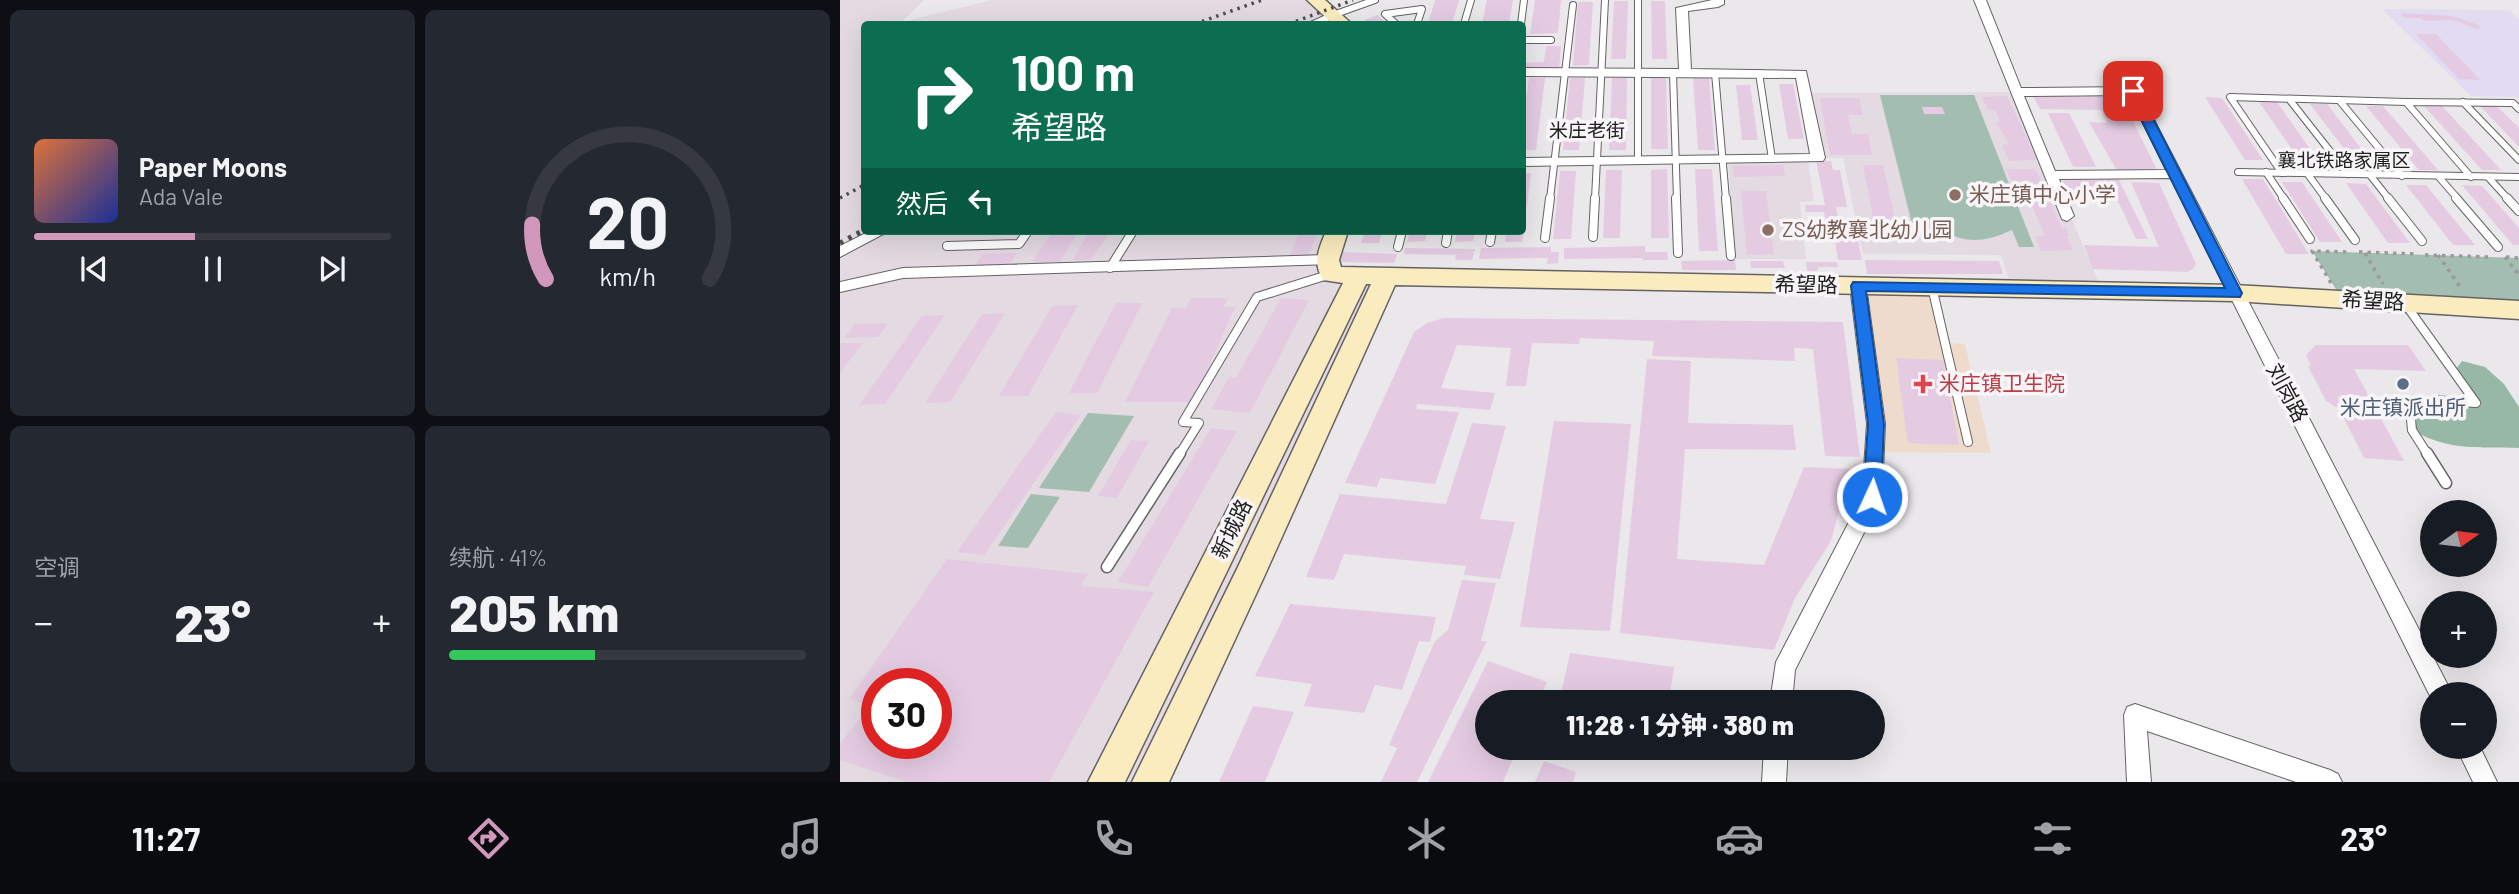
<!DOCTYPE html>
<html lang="zh">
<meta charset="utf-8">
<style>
:root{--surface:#171b24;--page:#242831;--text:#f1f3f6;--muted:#9ea1a6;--line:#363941;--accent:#d198bc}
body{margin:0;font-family:Barlow,"Noto Sans SC",sans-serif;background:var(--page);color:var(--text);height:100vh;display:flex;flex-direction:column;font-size:26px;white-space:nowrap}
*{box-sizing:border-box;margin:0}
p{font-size:23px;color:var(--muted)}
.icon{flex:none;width:38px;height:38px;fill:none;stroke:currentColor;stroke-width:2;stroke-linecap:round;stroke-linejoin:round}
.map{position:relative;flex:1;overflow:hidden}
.panel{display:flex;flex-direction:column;gap:10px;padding:10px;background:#0d0f14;width:840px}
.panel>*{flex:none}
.hud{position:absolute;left:21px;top:21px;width:665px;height:214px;border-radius:7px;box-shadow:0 7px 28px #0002;background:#0b6e4f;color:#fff;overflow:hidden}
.needle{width:46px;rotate:76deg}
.tools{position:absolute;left:1580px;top:500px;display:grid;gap:14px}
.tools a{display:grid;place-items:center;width:77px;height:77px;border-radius:50%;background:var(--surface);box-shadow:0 7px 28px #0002;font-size:35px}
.speed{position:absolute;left:21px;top:668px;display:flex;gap:14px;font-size:35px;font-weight:700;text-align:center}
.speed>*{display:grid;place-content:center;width:91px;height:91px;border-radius:50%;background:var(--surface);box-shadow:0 7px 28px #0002;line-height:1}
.speed .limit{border:10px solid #d22;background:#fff;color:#111}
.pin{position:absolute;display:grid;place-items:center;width:60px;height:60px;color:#fff;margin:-30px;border-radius:14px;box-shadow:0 4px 10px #0006}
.me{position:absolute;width:77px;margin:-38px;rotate:3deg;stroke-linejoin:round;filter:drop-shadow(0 0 5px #0008)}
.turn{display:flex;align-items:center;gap:24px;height:147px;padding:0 35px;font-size:32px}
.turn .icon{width:91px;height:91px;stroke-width:2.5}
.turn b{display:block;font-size:49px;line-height:60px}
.then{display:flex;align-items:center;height:66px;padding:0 35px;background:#0003;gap:14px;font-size:26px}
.big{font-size:52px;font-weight:800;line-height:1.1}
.panel .tile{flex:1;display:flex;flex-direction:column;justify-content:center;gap:10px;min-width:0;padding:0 24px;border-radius:10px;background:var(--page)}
.panel .dial{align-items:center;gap:0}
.dial svg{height:182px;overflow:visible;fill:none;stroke:var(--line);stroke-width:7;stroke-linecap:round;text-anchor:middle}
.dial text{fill:var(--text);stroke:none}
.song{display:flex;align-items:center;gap:21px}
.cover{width:84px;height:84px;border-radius:10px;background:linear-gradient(135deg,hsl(20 70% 55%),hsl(230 70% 35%))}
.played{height:7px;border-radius:4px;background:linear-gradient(90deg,var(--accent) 45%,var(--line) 45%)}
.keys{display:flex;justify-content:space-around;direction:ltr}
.heat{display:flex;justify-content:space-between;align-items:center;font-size:38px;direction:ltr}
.charge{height:10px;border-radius:5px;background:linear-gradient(90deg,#34c759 41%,var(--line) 0)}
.panel .tiles{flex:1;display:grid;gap:10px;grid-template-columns:repeat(2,1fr)}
.trip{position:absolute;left:635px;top:690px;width:410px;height:70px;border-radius:35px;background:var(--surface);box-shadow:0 7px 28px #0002;font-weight:800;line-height:70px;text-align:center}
.tab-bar{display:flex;height:112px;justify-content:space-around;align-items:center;background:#090b0e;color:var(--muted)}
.tab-bar .icon{width:49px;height:49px}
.tab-bar .active{color:var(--accent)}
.tab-bar b{font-size:32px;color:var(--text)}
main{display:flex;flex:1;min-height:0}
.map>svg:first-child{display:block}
.commercial{fill:#e1dcf2}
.built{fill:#e3dae2;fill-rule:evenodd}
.medical{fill:#efdbcc}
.green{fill:#a3beb0}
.forest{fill:#98b8a7}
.building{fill:#e4cbe2;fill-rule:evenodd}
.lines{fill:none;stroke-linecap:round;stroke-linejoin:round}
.lane-far2-casing{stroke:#656365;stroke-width:8}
.lane-far1-casing{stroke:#656365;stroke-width:10}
.lane-casing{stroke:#656365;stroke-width:13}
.street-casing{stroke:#656365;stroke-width:2}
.secondary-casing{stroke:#656365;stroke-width:3}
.path{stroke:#9b999b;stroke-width:3.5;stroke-dasharray:3.5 5;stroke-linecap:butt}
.lane-far2{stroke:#fff;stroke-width:6}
.lane-far1{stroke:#fff;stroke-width:8}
.lane{stroke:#fff;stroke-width:10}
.street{fill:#fff;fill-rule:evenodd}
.secondary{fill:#faecbe;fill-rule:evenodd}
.rail-far1{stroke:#4e4e4e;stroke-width:3.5;stroke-dasharray:2.5 5;stroke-linecap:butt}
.rail{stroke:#4e4e4e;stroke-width:5;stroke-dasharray:3.5 6;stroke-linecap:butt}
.route{fill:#1a73e8;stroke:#114b97;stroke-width:2}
.education-dot{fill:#8d6e63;stroke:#f8f5f8;stroke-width:2.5}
.health-dot{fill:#e0444e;stroke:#f8f5f8;stroke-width:2.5}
.service-dot{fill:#5c6f8a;stroke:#f8f5f8;stroke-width:2.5}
.labels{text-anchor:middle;stroke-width:7;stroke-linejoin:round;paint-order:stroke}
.far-neighbourhood-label{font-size:19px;fill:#202020;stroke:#f8f5f8}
.education-label{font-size:21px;fill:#785e54;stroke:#f8f5f8;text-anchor:start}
.street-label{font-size:21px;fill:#202020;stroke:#f8f5f8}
.health-label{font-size:21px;fill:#be3a42;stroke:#f8f5f8;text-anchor:start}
.service-label{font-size:21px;fill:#4e5e75;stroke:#f8f5f8}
</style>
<main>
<section class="panel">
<div class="tiles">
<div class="tile">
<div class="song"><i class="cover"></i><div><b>Paper Moons</b><p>Ada Vale</p></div></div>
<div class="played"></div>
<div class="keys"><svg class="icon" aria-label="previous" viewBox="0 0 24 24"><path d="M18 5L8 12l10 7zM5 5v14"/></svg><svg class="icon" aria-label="pause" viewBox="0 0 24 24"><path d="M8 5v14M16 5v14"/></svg><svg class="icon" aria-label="next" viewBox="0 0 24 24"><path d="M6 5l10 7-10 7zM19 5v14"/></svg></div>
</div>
<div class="tile dial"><svg viewBox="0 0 100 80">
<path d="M14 69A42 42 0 1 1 86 69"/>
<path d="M14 69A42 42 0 0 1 8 45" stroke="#d198bc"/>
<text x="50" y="56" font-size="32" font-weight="700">20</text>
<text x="50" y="72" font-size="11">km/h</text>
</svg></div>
<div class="tile"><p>空调</p>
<div class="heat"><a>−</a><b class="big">23°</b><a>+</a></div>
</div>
<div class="tile"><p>续航 · 41%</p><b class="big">205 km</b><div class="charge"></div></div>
</div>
</section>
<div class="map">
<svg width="1679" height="782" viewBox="0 0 1679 782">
<rect width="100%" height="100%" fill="#ebe8eb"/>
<path class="commercial" d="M1542,9L1669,10L1679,19V97L1631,96Z"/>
<g class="built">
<path d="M0,0H84L62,22L152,0H468L503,24H24V231H497L491,274L547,276L310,782H0ZM37,684H96V744H37Z"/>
<path d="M1176,92L1253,268L1264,298L1172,289L1161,255L1023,254L1003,158H978L966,93Z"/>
<path d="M968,161L974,201L960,202L966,259H896L888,162Z"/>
</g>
<path class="medical" d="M1018,286L1092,287L1105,343L1125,344L1151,453L1034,452Z"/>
<g class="green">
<path d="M1040,95H1134L1194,247H1179L1172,230C1122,253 1117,229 1073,228Z"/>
<path d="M1472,251L1679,258V310L1502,299Z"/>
<path d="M248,413L294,416L249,492L199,488Z"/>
<path d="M191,494L220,497L188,548L158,546Z"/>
</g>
<path class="forest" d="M1622,361L1645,367L1664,384L1679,407V448C1639,447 1608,451 1572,430L1570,409L1583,403H1635L1614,372Z"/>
<g class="building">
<path d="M595,0H619L612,24H588Z"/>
<path d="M647,0H673L669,24H642Z"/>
<path d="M695,0H721L718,33L690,34Z"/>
<path d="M774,1H788L786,59H771Z"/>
<path d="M811,1H825L827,59H812Z"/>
<path d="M738,2H753L749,65L733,66Z"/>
<path d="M1560,13L1613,16L1641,26L1637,29L1613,20L1585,21L1581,18H1565Z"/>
<path d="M537,15L548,24H530L525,20Z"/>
<path d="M1576,34H1596L1640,80L1619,79Z"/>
<path d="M706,46H721L719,70L682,71V63L704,62Z"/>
<path d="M826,77L828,149H811V78Z"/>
<path d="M689,78H705L696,150H682V123Z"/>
<path d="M730,78H745L739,150H723Z"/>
<path d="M772,78H787L786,150H769Z"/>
<path d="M853,78H869L875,150H858Z"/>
<path d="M939,84H953L964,139H948Z"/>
<path d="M896,85H910L918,140H902Z"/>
<path d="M1280,95L1317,170L1276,169L1249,122L1267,123L1261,110L1200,109L1193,96Z"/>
<path d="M1167,96L1197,160L1169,161L1162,145L1169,144L1156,122L1160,121L1155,110H1148L1142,97Z"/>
<path d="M1365,97L1382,98L1423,160H1405Z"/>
<path d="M980,98H1019L1023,115H1008L1012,134H1028L1032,155H990Z"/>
<path d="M1419,102H1437L1482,166L1463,165Z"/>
<path d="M1470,104H1487L1536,168L1518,167Z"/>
<path d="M1526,106H1543L1598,170H1579Z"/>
<path d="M1584,106H1602L1661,170H1642Z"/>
<path d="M1640,106H1657L1679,128V147Z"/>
<path d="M1082,107H1102L1105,114H1084Z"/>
<path d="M1208,113H1229L1256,167H1233Z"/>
<path d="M976,161H991L993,170H1000L1007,207H996L1003,241H1018L1022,260H998L995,241H990L984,212H966L965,205H985Z"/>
<path d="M943,165L945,176L894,177L893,166Z"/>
<path d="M1023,165H1043L1058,232H1036Z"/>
<path d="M827,169L829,238H811V170Z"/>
<path d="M855,169H872L878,251H859Z"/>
<path d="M1166,169H1195L1207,189H1204L1222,228H1226L1229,236H1226L1233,250L1201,251L1195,236H1205L1181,181H1171Z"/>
<path d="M766,170H782L780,238H763Z"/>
<path d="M720,171H736L731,239H713Z"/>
<path d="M682,173H691L684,227H682Z"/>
<path d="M1259,177H1282L1283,180H1279L1308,239H1296L1277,199L1264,194L1263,190H1226L1222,179L1260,180Z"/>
<path d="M1402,179H1423L1469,254H1446Z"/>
<path d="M1291,182L1319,183L1356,264L1353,269L1347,272L1253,269L1244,245L1319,247Z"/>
<path d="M1442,182H1462L1502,242H1480Z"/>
<path d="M1506,183L1526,184L1570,243H1548Z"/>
<path d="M1566,185H1586L1635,245H1613Z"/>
<path d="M1622,185L1642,186L1679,228V245H1673Z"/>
<path d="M901,191H926L934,254L907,255Z"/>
<path d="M213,231H239L220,262H192Z"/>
<path d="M250,231H270L251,260H232Z"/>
<path d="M460,231H478L467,259L448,260Z"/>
<path d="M525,231H542L539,243H521Z"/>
<path d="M570,231H587L585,241L567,242Z"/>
<path d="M617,231H635L633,241L615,242Z"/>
<path d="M666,231H684L682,242H665Z"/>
<path d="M805,246V252H827L828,260H803V258L724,259V248Z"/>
<path d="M711,247V252H719L718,263L707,264L708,258L639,259L641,248Z"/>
<path d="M565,248L635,249L632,260H615L616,255L564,254Z"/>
<path d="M503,252L557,254L554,263L500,262Z"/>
<path d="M177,253L167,269H132L143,254Z"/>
<path d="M895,260L896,270H842L841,261Z"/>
<path d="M1025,260L1159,261L1163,274H1027Z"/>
<path d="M910,261H943L945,268H911Z"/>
<path d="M966,262H997L998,267H978L977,271H967Z"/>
<path d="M351,298H388L383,307H395L353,402H285L332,308H346Z"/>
<path d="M441,298L469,300L410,413L371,409L389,377L396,378Z"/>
<path d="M276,303H302L257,393H229Z"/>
<path d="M238,305L188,396H159L212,306Z"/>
<path d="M165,313L110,402L85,403L142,314Z"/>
<path d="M105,315L45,404L19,405L82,316Z"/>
<path d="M604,318L1003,322L1020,457L985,456L973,349L954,348L955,361L812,356L814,341L740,338L739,344L692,343L686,386H666L671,348L617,345L601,388L655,393L650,410L577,404L576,409L619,412L595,484L540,478L537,487L505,483L574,332L587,323Z"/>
<path d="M48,323L38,337L4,338L15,324Z"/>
<path d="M2,343H23L0,373V345Z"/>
<path d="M1476,345H1568L1586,371L1514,369L1564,461L1524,458L1499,409L1486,401L1468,366H1471L1466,355Z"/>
<path d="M1056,358L1103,360L1119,445L1068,443Z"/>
<path d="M807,359L851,361L848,423L953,425L956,450L845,449L837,559L924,565L964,467L1010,469L991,541L955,598L934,650L780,633Z"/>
<path d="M216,412L241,415L144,555L117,552Z"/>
<path d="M714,421L791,424L770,631L680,627Z"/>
<path d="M632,423L666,426L640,519L675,522L660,579L624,575L626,566L504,554L494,580L466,577L500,494L606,504Z"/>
<path d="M371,428L397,431L308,587L278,582Z"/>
<path d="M291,440L309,441L277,498L258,496Z"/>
<path d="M107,559L248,574L241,586L314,592L209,782H67L0,760V743L30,707L10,698ZM37,684H96V744H37Z"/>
<path d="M622,580L656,583L641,641H647L577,782H541L557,748L549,745L595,641L608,630Z"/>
<path d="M450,604L596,617L590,642L579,641L562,690L535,685L524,713L464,706L472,684L415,676Z"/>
<path d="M730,653L834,667L829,702H719Z"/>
<path d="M648,661L707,682L698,702H648V747H678L663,782H588Z"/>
<path d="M413,706L454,712L425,782H379Z"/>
<path d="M758,747H822L821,758Z"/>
<path d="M704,761L736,772L733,782H695Z"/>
</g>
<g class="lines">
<defs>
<g id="lane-far2">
<path d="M798,0V160"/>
<path d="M493,15L535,0"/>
<path d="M556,24L545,14L582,9L577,24"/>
<path d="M624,24L631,0"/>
<path d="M681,24L684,0"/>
<path d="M682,40H711"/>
<path d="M833,73L837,199"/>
<path d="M875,73L886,199"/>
<path d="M919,73L932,159"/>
<path d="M1449,99L1508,174"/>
<path d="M1499,100L1562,176"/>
<path d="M1623,102L1679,160"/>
<path d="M1398,172L1679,177"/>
<path d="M1426,172L1444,199"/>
<path d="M1442,173L1390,97L1566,102"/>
<path d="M1467,173L1486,199"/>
<path d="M1530,175L1549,199"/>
<path d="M1598,176L1618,199"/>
<path d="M1631,177L1566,102L1673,103L1679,109"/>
<path d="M1648,177L1668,199"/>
<path d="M710,199L733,5"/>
<path d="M755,199L765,0"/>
</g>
<g id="lane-far1">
<path d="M836,198L838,253"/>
<path d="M886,198L891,256"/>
<path d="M1443,198L1470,239"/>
<path d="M1485,198L1515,240"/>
<path d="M1548,198L1582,241"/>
<path d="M1616,198L1658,247"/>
<path d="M1667,198L1679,211"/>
<path d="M753,237L755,198"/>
<path d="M705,238L710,198"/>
<path d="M650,242L652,231"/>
<path d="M606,243L608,231"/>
<path d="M107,246L179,244L188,231"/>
<path d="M558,247L562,231"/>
<path d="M270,268L293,231"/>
<path d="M1092,287L1128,442"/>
<path d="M1566,305L1636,403L1593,400L1570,409L1572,430L1588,455"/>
<path d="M339,455L359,423L343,422L417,297L491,274"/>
</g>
<g id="lane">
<path d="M1587,453L1606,483"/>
<path d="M267,567L340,453"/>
</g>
<g id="street">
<path d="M872,0H884V4L878,7L848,11L851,69L966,71L985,158L983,161L682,166V158L970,154L956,78L682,76V68L839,69L836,8Z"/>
<path d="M1134,0H1146L1181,88L1293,87L1299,91L1613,695H1592V700L1331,178L1219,179L1234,216L1227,221L1222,219ZM1289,95L1326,170L1215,171L1184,96Z"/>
<path d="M493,12L499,15L497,17L481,24H466Z"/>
<path d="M30,231H49L0,257V246Z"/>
<path d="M487,255L495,260L492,264L63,278L0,292V282L63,268Z"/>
<path d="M1018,281L1026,286L1045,424L1042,497L955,670L952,702H930L936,662L1022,497L1027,424L1010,286Z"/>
<path d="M1295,704L1490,770L1498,774L1502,782H1456L1307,731L1311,782H1287L1284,715L1287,707Z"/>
<path d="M924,747H948L946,782H922Z"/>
<path d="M1616,747H1640L1657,782H1633Z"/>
</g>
<g id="secondary">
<path d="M467,0H485L512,24H493Z"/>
<path d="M486,231H508L499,260L501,267L1394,285L1679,301V319L1394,301L555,285L423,579L329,782H292L397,569L531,284H526L285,782H248L503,283L483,280C472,262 479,249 486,231Z"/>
</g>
</defs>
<use href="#lane-far2" class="lane-far2-casing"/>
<use href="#lane-far1" class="lane-far1-casing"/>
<use href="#lane" class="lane-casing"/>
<use href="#street" class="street-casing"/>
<use href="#secondary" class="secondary-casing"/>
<g class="path">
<path d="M1519,252L1578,254"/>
<path d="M1525,253L1543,284"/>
<path d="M1585,255L1648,257"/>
<path d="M1598,255L1621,288"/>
<path d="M1665,257L1679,275"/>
<path d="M1666,257L1679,258"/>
<path d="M1491,283L1472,251L1508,252"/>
</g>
<use href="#lane-far2" class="lane-far2"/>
<use href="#lane-far1" class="lane-far1"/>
<use href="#lane" class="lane"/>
<use href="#street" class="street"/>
<use href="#secondary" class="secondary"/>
<g class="rail-far1">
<path d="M355,24L422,0"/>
<path d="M449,24L513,0"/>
<path d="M0,198L24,185"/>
</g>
<path class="rail" d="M0,243L24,230"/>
</g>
<path class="route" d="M1293,87L1299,91L1402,293L1400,297L1026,291L1044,424L1041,497L1038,502L1032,504L1026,502L1023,497L1028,424L1011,286L1013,282L1385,288L1287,91Z"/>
<g class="education-dot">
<circle cx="1115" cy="195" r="7"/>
<circle cx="928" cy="230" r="7"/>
</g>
<path class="health-dot" d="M1079.5 373.5h7v7h7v7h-7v7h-7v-7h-7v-7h7z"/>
<circle class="service-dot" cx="1563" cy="384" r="7"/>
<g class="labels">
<g class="far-neighbourhood-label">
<text x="747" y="137">米庄老街</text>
<text x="1504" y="167">襄北铁路家属区</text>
</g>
<g class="education-label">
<text x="1129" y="202">米庄镇中心小学</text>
<text x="942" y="237">ZS幼教襄北幼儿园</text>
</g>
<g class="street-label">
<text transform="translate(966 285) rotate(1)" y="7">希望路</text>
<text transform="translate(1533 301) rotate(3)" y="7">希望路</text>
<text transform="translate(1447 393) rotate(62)" y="7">刘岗路</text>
<text transform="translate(392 529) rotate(-64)" y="7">新城路</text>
</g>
<g class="health-label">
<text x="1099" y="391">米庄镇卫生院</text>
</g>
<g class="service-label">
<text x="1563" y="415">米庄镇派出所</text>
</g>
</g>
</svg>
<div class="tools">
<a><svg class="needle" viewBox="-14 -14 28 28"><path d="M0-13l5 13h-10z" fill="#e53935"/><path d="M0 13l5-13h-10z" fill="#9ea1a6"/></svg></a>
<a>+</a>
<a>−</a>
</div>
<div class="speed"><div class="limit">30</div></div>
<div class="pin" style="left:1293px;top:91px;background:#d93025"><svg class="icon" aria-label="arrive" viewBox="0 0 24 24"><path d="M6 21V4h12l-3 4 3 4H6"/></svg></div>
<svg class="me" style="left:1032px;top:497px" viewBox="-20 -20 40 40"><circle r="17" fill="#1a73e8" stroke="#fff" stroke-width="3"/><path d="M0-11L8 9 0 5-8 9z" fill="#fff"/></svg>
<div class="trip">11:28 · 1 分钟 · 380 m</div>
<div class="hud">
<div class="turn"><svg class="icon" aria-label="right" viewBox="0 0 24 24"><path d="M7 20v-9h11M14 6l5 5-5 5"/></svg><div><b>100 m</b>希望路</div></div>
<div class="then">然后<svg class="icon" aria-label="left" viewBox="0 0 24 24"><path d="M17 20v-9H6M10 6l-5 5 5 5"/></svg></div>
</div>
</div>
</main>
<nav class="tab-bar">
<b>11:27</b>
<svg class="icon active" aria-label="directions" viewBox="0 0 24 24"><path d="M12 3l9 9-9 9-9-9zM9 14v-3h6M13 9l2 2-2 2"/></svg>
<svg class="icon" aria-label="music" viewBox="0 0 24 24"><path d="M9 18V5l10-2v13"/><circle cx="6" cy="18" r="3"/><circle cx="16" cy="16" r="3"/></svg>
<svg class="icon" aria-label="phone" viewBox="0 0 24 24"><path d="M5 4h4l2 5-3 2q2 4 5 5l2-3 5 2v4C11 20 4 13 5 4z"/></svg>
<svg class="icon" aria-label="climate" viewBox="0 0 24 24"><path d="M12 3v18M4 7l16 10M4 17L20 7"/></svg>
<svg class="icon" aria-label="car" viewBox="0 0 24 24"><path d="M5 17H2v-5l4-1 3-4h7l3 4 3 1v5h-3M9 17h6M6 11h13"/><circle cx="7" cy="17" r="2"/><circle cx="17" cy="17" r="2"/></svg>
<svg class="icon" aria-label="filters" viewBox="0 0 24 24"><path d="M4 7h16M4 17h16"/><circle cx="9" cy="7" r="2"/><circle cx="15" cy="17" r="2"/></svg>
<b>23°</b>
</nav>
